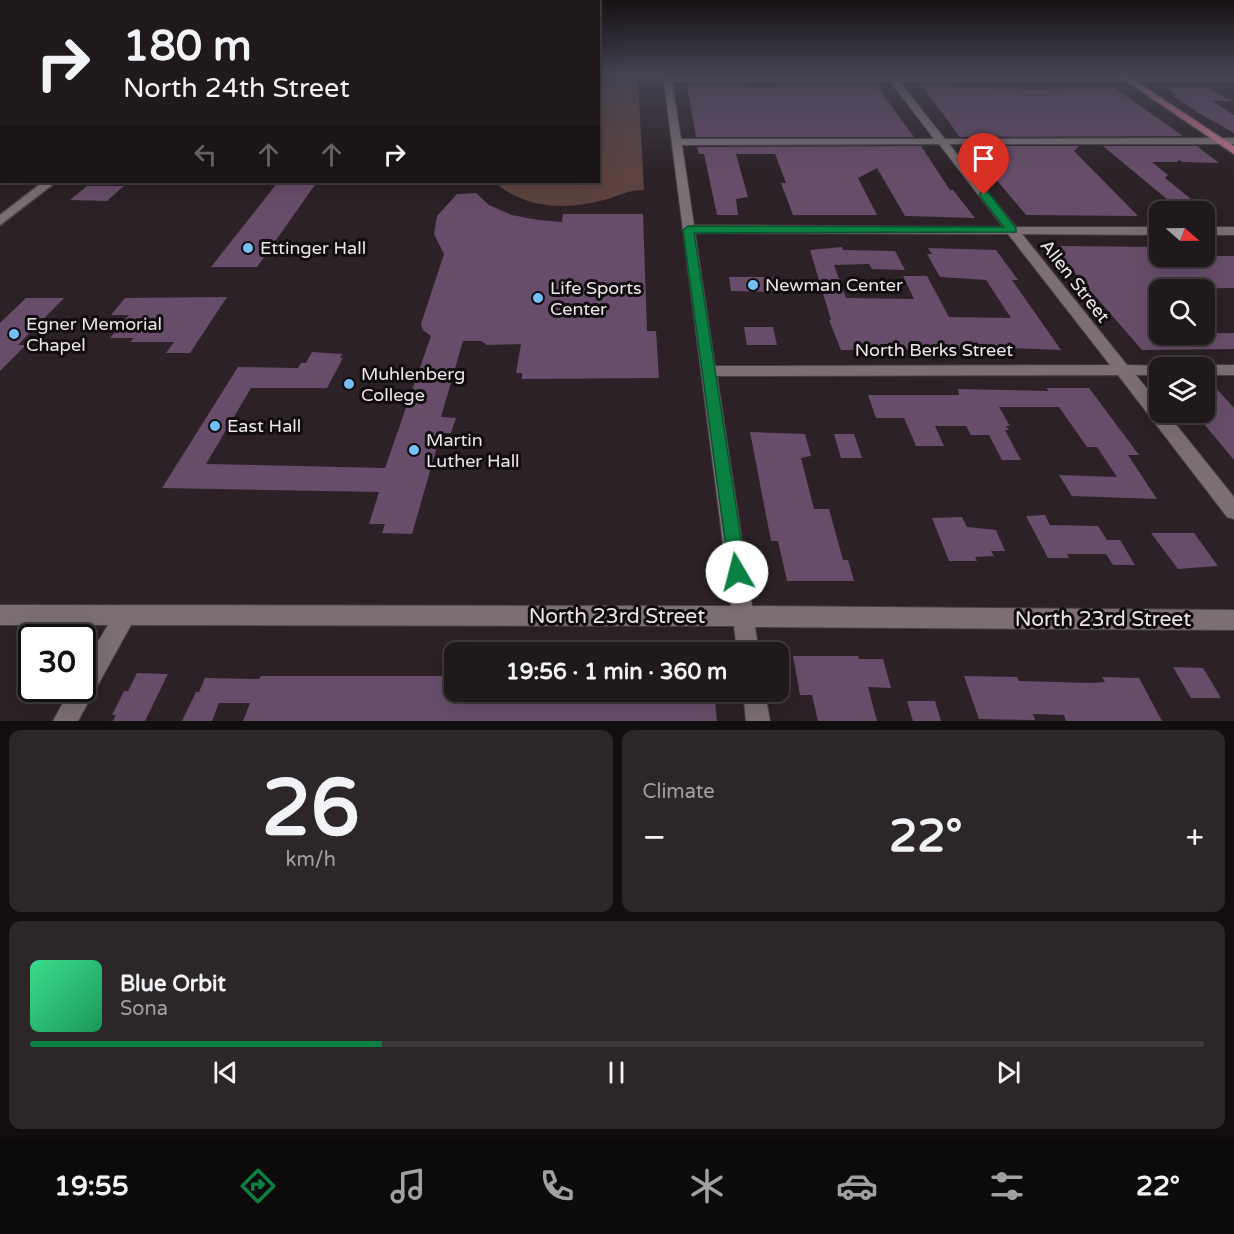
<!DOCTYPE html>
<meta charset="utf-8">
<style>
:root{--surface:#20191c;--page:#2d2629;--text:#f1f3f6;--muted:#a2a0a3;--line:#3d383b;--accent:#0b8043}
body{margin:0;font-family:"Varela Round",sans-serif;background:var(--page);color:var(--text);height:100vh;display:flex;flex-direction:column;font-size:22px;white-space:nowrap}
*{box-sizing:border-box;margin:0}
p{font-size:20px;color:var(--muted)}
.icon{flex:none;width:33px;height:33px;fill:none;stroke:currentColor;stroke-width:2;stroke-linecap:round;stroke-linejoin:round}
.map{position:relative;height:721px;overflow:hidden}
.sheet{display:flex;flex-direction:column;gap:9px;padding:9px;background:#120e0f;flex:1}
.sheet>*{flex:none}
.guide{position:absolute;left:0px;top:0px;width:600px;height:183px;box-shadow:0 6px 24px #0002,0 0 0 2px var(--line);background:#20191c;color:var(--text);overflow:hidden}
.needle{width:39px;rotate:110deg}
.fabs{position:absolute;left:1149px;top:201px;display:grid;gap:12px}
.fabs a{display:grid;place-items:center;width:66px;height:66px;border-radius:12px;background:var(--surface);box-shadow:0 6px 24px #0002,0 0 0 2px var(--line);font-size:30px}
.speed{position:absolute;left:18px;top:624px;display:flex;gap:12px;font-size:30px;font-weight:700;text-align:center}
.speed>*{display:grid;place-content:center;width:78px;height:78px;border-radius:50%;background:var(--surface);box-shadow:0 6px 24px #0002,0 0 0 2px var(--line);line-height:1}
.speed .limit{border:3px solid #111;border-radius:9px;background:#fff;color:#111}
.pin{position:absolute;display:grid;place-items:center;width:51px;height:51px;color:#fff;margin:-62px -26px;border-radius:50% 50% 50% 0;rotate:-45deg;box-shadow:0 0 6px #0007}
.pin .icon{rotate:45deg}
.me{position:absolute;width:66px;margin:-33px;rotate:352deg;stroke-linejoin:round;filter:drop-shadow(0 0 4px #0008)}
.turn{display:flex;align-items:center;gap:21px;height:126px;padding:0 24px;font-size:27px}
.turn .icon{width:78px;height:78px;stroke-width:2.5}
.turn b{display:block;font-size:42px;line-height:51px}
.lanes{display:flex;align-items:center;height:57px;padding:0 24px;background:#0003;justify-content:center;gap:30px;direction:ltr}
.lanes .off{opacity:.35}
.big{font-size:45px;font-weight:700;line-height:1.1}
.sheet .tile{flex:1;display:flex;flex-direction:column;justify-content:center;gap:9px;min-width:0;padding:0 21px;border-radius:12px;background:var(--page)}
.sheet .dial{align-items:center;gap:0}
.dial b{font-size:78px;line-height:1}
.song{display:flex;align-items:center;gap:18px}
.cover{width:72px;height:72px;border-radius:9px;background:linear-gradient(135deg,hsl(150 70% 55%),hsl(150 70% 35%))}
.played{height:6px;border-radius:3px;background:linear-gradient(90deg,var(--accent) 30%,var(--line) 30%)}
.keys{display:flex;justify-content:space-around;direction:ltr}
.heat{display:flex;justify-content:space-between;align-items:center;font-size:33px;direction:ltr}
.sheet .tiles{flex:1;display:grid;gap:9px;grid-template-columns:1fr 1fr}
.tile:last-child{grid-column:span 2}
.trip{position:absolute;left:444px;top:642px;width:345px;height:60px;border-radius:12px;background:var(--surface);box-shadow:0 6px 24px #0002,0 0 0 2px var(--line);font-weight:700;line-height:60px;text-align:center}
.dock{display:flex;height:96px;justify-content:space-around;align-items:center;background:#0d0a0b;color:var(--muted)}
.dock .icon{width:42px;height:42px}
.dock .on{color:var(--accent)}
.dock b{font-size:27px;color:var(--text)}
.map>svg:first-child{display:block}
.green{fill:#5c433f}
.building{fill:#674d69}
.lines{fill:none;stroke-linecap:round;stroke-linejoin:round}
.minor-casing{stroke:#474043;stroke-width:2}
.tertiary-casing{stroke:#474043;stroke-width:3}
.primary-casing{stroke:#474043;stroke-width:3}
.minor{fill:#7b6f75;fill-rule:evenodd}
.tertiary{fill:#7b6f75;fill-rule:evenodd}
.primary{fill:#bf7488;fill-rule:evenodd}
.route{fill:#0b8043;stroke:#07532c;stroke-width:1.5}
.poi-dot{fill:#74c0f6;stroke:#110c0f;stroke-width:2}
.labels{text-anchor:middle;stroke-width:6;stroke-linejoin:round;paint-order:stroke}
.poi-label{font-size:18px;fill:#ede6e9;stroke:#110c0f;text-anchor:start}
.street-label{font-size:18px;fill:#ede6e9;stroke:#110c0f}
.near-street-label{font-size:21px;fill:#ede6e9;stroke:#110c0f}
</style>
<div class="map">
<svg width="1234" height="721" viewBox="0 0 1234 721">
<rect width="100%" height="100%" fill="#2b2126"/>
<path class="green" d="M599,74L638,80L644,190C628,190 619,196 604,200C568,210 526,209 497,184L496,182H598Z"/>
<g class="building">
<path d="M687,85L776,88L775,86H877L914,137H696Z"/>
<path d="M922,86L1030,89L1115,88L1183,136L960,137Z"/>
<path d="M1167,88H1208L1231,101H1212L1234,115V133L1197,112L1173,96H1177Z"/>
<path d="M921,146L950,190H953L975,218L905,216L877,168L858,178L877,215H793L781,183H786L775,154H736L748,197L736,199L738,215H717L704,154H699L697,147Z"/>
<path d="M968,146H1079L1074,151L1138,216L1026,215Z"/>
<path d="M1103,146H1197L1219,163L1183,162L1179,160L1177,162H1152L1168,175L1165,178L1207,212L1180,210Z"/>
<path d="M278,182H317L257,267H211Z"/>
<path d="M87,186H124L107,201L70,200Z"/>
<path d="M476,193L489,205L512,215L538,220L562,222L563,214H643L647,331H656L659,378L522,379V373H516L521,344L487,345L481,341H463L441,417L456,418L451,433H441L412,534L382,533L385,524H369L379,492L162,488L238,367L298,368L301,363H306L312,352L342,354L340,358H343L327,388H251L206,464L385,468L431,336L423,330L421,324L444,254L434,234L437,216L457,194Z"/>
<path d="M1057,246L1160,247V256H1234V288L1160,289V334L1234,333V349L1142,350L1069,266L1055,248H1058Z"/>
<path d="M842,247L843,250L895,251L905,270L872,269L869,264L834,265L846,298L914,299L903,276H927L949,317L1011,318L986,280L940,277L927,254H932L928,248L996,250L1018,280H1012L1061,350L1008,348L841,350L829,320H831L810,250Z"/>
<path d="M729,277H773L777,292L731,291Z"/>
<path d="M227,297L190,353H166L174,342H130L134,338H110L129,315H111L125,298Z"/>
<path d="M26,298H64L18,345H26L0,371V323Z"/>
<path d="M744,327H773L777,345H747Z"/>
<path d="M1046,388H1089L1139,455H1128L1157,499L1072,496L1059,475L1117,477L1097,447H1087L1059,407H999L1010,426H1006L1009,430H1005L1021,460H1002L989,435H971L966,426H935L944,446H916L904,418H876L868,395H959L958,389L1049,391Z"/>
<path d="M1204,388H1216L1234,408V460L1194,412H1204Z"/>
<path d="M750,432L805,434L811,456L801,458L814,509H829L843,560H848L854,581H787L778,541H771Z"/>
<path d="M834,434H854L862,458H841Z"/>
<path d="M1045,515L1050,525L1098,526L1107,540H1120L1135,565H1113L1106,554H1067L1069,558H1048L1026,516Z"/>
<path d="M962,517L967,527L996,530L1005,551H991L994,556L975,557L977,561H949L932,518Z"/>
<path d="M1151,533H1194L1218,566L1178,569Z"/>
<path d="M793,656H858L859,659H883L891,688L868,687L877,721H818L812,695H800Z"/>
<path d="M1173,667L1203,668L1221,698H1191Z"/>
<path d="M137,673L168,674L145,721H113L116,715H112L124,691H128Z"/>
<path d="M261,676H454V692H714L717,721H243L250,703H219L212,721H182L196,692H199L205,678L259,679Z"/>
<path d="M964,676L1017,677L1019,681L1092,683L1105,682L1102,677L1139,678L1162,721H1066L1064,715L1033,714L1035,720L979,719Z"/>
<path d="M907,701H935L941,721H913Z"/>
</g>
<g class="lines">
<defs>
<g id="minor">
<path d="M663,74H671V77H886L890,74L895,77H1234V81H899L945,139L1234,138V144H949L1016,227H1160V235L1022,234L1127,365L1165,366L1160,368V375H1136L1160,405V412H1166L1234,497V519L1227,517L1118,375L717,376L752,606L1234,610V630L755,627L759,652H737L734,626L131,625L78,721H53L71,688H82V668L108,625H0V605L731,606ZM672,81H890L934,139H681ZM939,144L1003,227L694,225L682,145ZM695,233L1008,234L1110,365L715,366Z"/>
<rect x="1204" y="227" width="30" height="8"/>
<path d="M1204,365H1234V375H1204V368H1198Z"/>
<path d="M743,692H765L770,721H746Z"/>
</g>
<path id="tertiary" d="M43,182H56L0,225V215Z"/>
<path id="primary" d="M1116,74H1125L1234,146V154Z"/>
</defs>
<use href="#minor" class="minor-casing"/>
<use href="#tertiary" class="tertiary-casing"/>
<use href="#primary" class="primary-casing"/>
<use href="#minor" class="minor"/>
<use href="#tertiary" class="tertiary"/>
<use href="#primary" class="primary"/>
</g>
<linearGradient id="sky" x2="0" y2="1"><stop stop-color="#181215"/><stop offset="0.43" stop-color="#444352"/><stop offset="1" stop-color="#444352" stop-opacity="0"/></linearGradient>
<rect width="1234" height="174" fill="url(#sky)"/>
<path class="route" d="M981,192H988L1016,228V232L694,233L746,572L743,577L737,580L730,577L683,230L688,226L1004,227L979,195Z"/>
<g class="poi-dot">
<circle cx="248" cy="248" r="6"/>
<circle cx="753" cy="285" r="6"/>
<circle cx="538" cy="298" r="6"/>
<circle cx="14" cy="334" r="6"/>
<circle cx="349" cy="384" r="6"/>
<circle cx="215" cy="426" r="6"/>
<circle cx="414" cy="450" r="6"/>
</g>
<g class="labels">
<g class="poi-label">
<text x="260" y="254">Ettinger Hall</text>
<text x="765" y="291">Newman Center</text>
<text x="550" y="294">Life Sports<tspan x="550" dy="21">Center</tspan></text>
<text x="26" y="330">Egner Memorial<tspan x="26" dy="21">Chapel</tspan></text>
<text x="361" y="380">Muhlenberg<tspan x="361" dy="21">College</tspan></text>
<text x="227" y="432">East Hall</text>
<text x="426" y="446">Martin<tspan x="426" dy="21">Luther Hall</tspan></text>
</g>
<g class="street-label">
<text transform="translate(1075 281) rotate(52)" y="6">Allen Street</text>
<text x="934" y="356">North Berks Street</text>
</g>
<g class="near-street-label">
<text x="617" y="623">North 23rd Street</text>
<text x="1103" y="626">North 23rd Street</text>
</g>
</g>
</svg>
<div class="fabs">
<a><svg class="needle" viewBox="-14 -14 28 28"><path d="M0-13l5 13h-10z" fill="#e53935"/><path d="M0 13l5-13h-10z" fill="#a2a0a3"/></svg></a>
<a><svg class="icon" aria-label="search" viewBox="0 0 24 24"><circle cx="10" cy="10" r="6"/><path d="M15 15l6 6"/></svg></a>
<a><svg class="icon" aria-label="layers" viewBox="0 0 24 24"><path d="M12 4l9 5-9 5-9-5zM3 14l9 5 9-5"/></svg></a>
</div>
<div class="speed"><div class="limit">30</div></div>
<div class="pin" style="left:984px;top:195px;background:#d93025"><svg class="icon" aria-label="arrive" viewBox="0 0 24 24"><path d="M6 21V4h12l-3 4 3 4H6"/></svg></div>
<svg class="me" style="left:737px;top:572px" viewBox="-20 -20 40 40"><circle r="19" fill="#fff"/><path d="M0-13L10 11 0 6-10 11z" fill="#0b8043"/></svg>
<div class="trip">19:56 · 1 min · 360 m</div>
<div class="guide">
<div class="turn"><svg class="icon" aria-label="right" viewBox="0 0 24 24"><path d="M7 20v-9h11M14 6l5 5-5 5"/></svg><div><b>180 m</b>North 24th Street</div></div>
<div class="lanes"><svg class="icon off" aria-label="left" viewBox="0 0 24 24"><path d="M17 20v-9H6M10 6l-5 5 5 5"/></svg><svg class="icon off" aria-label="ahead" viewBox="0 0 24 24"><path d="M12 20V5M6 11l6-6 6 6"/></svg><svg class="icon off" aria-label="ahead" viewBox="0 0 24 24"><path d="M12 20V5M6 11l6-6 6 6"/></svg><svg class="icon" aria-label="right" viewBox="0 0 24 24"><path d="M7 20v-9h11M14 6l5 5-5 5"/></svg></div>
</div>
</div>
<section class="sheet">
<div class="tiles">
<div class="tile dial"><b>26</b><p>km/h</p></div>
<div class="tile"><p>Climate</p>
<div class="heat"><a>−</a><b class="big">22°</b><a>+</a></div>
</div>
<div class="tile">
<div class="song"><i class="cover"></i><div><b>Blue Orbit</b><p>Sona</p></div></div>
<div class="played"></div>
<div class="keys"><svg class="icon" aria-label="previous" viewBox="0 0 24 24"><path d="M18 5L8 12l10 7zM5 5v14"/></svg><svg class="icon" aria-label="pause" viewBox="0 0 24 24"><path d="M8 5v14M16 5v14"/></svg><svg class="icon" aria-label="next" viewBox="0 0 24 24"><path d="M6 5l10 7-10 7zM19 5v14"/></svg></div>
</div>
</div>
</section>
<nav class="dock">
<b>19:55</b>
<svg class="icon on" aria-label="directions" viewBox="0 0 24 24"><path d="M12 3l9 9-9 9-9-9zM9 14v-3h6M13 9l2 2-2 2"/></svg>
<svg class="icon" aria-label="music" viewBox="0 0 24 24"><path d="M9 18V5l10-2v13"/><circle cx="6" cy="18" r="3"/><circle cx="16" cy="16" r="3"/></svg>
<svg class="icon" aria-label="phone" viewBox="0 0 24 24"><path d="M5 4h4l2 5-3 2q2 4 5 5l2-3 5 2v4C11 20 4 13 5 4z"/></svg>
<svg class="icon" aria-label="climate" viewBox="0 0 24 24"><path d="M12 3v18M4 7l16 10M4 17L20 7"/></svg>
<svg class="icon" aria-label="car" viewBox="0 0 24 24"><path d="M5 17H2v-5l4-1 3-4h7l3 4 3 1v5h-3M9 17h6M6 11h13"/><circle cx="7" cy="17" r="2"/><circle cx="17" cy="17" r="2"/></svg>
<svg class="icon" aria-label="filters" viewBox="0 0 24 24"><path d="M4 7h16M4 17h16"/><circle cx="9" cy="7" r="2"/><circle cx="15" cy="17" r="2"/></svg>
<b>22°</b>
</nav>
